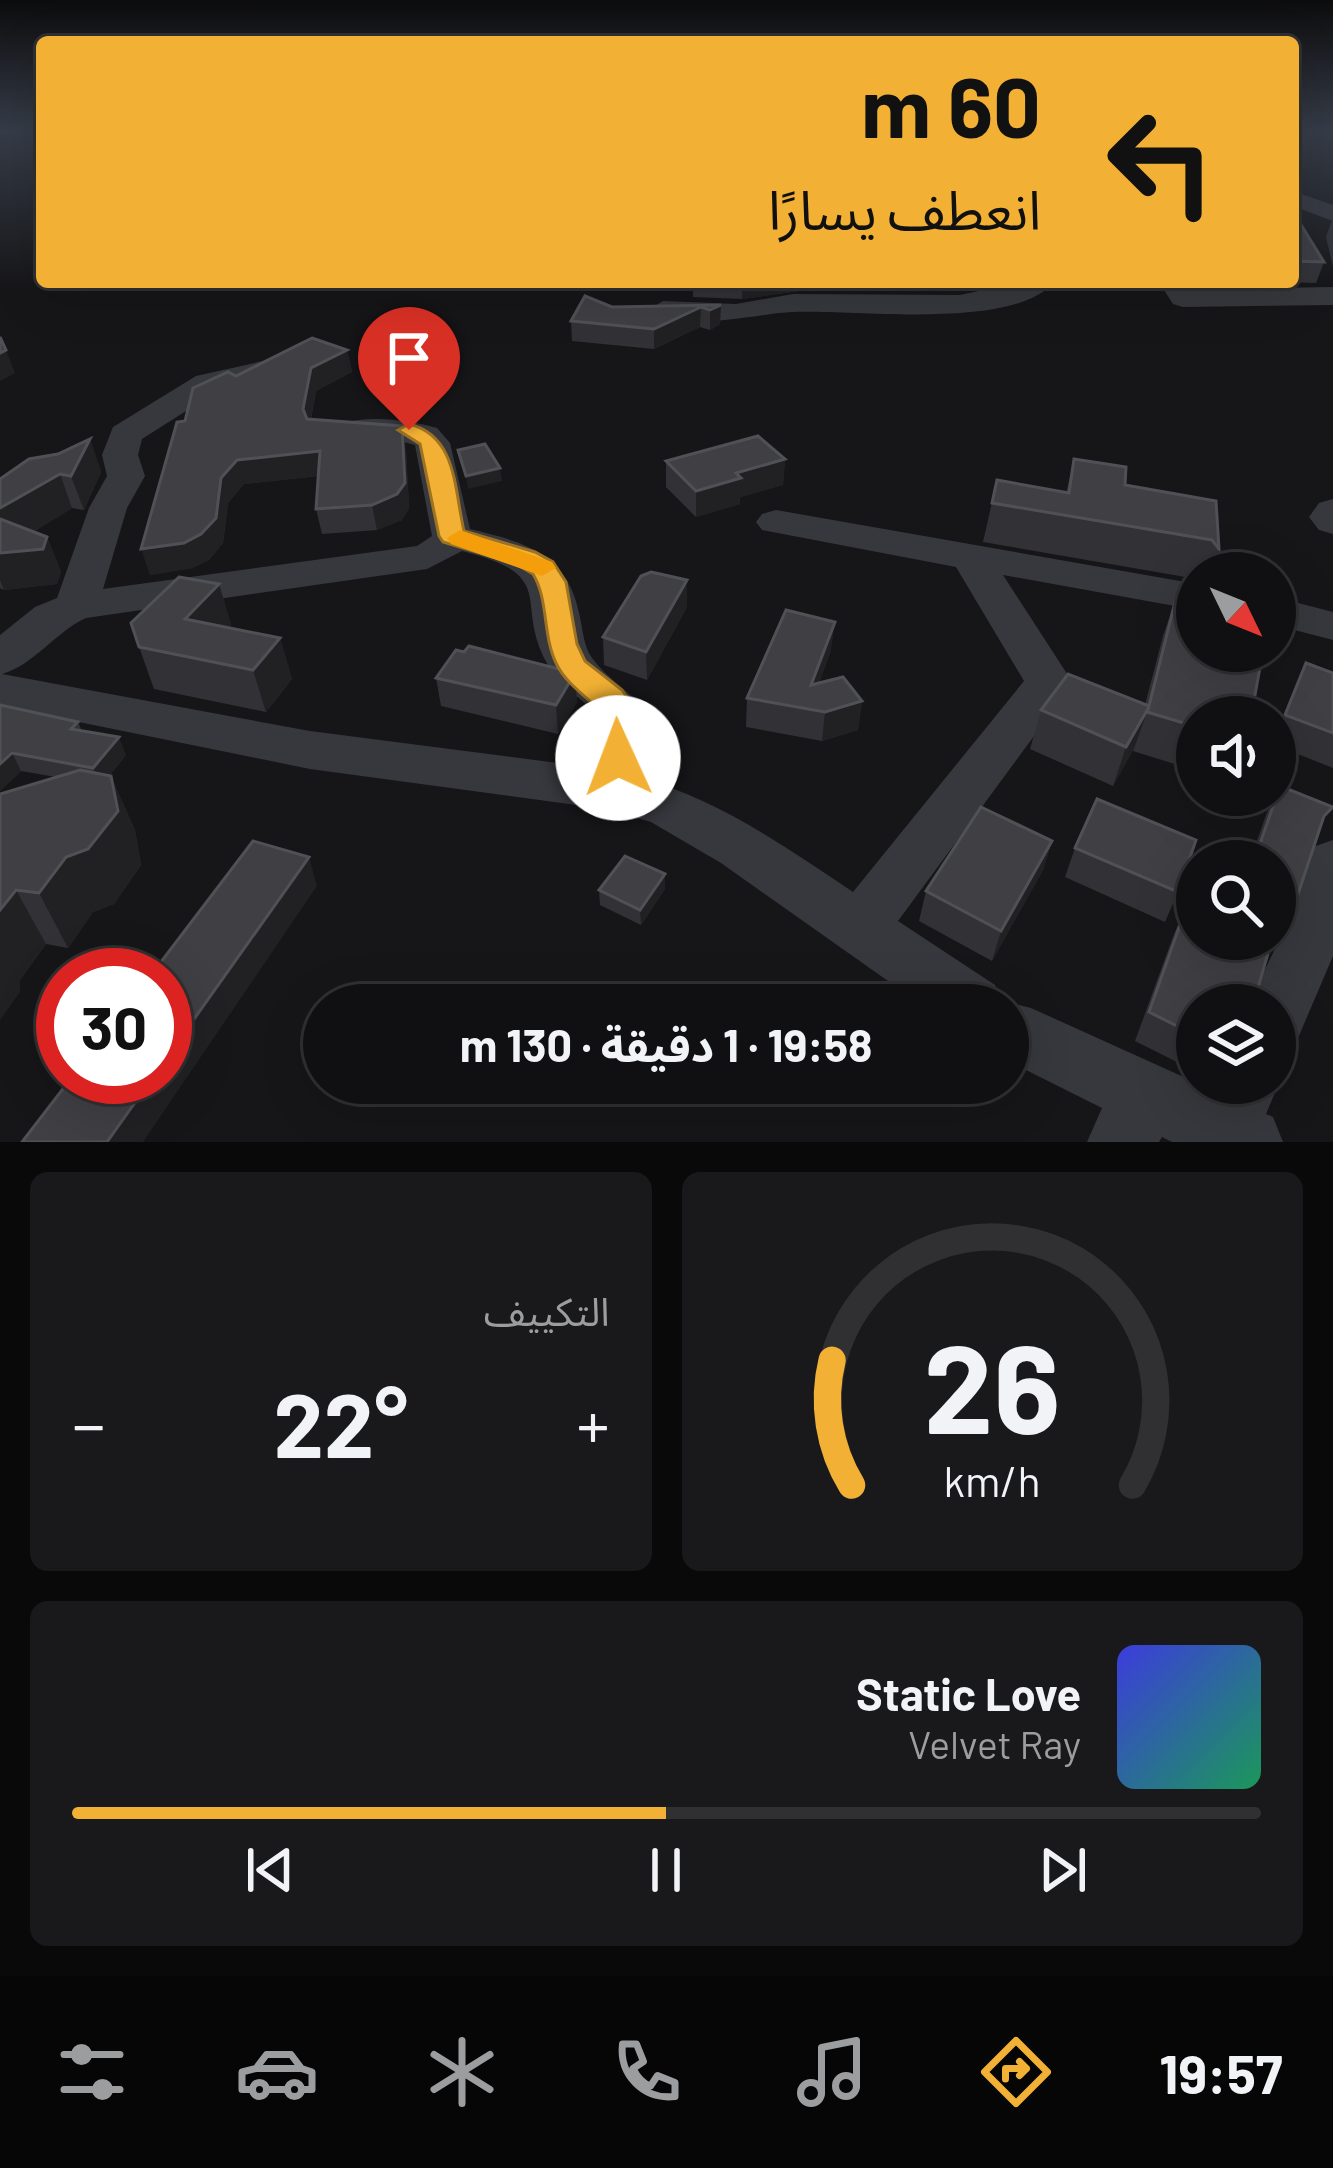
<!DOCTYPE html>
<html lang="ar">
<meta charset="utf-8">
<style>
:root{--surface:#101012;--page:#19191b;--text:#f1f3f6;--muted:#9c9d9f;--line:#303032;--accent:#f2b134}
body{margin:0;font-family:Barlow,"Noto Sans Arabic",sans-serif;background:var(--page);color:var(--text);direction:rtl;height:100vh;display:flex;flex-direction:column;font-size:45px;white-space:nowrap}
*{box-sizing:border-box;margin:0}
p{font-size:39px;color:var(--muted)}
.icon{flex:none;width:66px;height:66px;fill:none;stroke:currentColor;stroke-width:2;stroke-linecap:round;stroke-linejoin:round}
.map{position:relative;height:1142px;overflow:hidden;direction:ltr}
.side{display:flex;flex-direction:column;gap:30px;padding:30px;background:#09090a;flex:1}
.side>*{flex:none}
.banner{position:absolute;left:36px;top:36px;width:1263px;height:252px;border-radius:12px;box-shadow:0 12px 48px #0002,0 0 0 3px var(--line);direction:rtl;background:#f2b134;color:#111;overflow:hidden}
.needle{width:78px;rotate:133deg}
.buttons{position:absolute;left:1176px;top:552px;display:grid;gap:24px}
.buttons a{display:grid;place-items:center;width:120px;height:120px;border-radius:50%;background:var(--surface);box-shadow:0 12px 48px #0002,0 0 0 3px var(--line);font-size:60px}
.speed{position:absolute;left:36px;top:948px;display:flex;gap:24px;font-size:60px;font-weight:700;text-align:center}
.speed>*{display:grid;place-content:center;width:156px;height:156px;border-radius:50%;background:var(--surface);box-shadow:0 12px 48px #0002,0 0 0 3px var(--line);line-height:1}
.speed .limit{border:18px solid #d22;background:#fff;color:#111}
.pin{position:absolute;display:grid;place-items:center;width:102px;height:102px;color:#fff;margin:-123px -51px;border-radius:50% 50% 50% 0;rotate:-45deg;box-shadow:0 0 12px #0007}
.pin .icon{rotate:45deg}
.me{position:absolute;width:132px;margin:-66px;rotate:358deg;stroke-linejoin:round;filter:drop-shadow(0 0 9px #0008)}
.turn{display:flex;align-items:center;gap:42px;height:252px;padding:0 60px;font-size:54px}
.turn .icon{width:156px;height:156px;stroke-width:2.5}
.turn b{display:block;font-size:84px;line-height:102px}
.big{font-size:90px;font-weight:700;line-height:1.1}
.side .card{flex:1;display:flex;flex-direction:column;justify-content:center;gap:18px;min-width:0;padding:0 42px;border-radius:18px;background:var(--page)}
.side .dial{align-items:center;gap:0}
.dial svg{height:312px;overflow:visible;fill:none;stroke:var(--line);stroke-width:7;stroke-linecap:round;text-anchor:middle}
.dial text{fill:var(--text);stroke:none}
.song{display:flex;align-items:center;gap:36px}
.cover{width:144px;height:144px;border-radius:18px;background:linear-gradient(135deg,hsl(240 70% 55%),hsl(150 70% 35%))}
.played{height:12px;border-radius:6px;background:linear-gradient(90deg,var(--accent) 50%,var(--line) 50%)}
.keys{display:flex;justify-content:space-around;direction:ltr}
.heat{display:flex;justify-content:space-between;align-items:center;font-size:66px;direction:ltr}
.side .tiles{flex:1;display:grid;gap:30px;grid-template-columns:1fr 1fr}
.card:last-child{grid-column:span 2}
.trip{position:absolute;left:303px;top:984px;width:726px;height:120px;border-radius:60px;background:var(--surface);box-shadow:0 12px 48px #0002,0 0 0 3px var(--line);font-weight:700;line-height:120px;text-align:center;direction:rtl}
.menu{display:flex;height:192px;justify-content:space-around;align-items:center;background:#060607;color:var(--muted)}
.menu .icon{width:84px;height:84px}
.menu .active{color:var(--accent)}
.menu b{font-size:54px;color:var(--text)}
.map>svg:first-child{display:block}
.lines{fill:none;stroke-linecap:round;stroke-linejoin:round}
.minor{fill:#37383d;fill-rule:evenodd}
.wall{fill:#323236}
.shaded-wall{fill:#212124}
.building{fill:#3f3f44;stroke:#4f5156;stroke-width:3}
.route{fill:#f2b134;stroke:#9d7322;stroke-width:3}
.slow{fill:#f59e0b}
</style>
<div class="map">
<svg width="1333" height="1142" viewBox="0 0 1333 1142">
<rect width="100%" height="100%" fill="#161618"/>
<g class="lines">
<g class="minor">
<path d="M1293,191L1333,205V221L1293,206Z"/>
<path d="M1020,282H1054C1013,331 853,309 792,312C761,313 671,335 648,310L663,301L736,304L793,294L960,295Z"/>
<path d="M1159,282H1187L1192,289L1333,287V305L1183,307L1173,304Z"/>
<path d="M268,360L284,370L279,377L219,390L142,439L138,455L145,476L127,508L103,589L417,546L432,536L415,445C389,437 362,445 337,438L331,431L337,424C370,415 404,419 437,428L450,443L470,529C524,542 567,553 579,613C583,628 583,646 592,658C612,685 637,692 655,726L637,777C717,798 784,846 853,892L1024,681L956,567L762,530L756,522L762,514L776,510L1197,584V610L1003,575L1073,683L898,921L995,985L1003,1001L1031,1008L1208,1088L1210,1083H1275V1074L1279,1083L1266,1114L1273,1117L1283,1142H1172L1162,1137L1159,1142H1087L1102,1108L1008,1061V1005H922L721,863L651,822L606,809L310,769L0,706V635L35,607L57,598L89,508L107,476L102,455L113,427L196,376ZM462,551C562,576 512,602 548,665C563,690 590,702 605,726L589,767L310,731L2,674C34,665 55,632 86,618L427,569Z"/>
<path d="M1333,499V534L1319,530L1309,517L1319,503Z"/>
<path d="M1275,597L1333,612V640L1275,625Z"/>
<path d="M1333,840V956L1298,1038L1275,1046V1005H1248L1286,926L1313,847Z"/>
</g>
</g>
<g class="wall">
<path d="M1293,214L1324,262L1316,283L1288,282H1293Z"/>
<path d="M1333,217V267L1326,237Z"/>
<path d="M688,282H820L813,289L806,286V290L742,299L693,297V289L688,287Z"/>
<path d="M721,305L720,324L710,330L700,327L654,349L572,341L571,321L612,307Z"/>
<path d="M347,350L352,372L316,391L311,419L406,449L409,508L402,520L377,530L322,534L316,509L318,476L244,484L228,503L223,543L209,560L192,568L150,575L185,421L236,376Z"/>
<path d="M90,439L101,472L84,510L72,508L33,532L47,537L61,572L57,584L4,590L0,588V479Z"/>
<path d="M785,459L783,485L740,497V504L696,517L666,487V461Z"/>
<path d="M1074,459L1125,485L1216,501L1219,549L1210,573H1197V579L983,542L997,480L1066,493Z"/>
<path d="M219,584L231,625L229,628L280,638L292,679L266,712L154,689L139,647Z"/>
<path d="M1176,598L1197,717V771L1133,751L1135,746L1113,786L1030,749L1041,710L1145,705L1163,636Z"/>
<path d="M687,607L647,680L604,665L603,637Z"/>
<path d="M831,650L819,683L862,701L858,730L822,741L746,727L747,698Z"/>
<path d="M1306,663L1333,673V768L1275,745V736Z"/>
<path d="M575,673L577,702L558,734L441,706L436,678Z"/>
<path d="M0,705L78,722L82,731L126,755L110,775L135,830L141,865L114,904L93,912L68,948L46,944L20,980V992L0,794L56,777L21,771L0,791Z"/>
<path d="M1280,786L1317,837L1297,897L1281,926L1275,924V861H1250L1266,815Z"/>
<path d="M1052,841L1043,870L992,961L919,921L926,891Z"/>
<path d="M1075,848L1178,892L1165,922L1065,877Z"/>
<path d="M665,889L641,925L600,905L599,890Z"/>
<path d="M1187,905L1197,1005V1072L1135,1041L1174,934Z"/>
</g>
<g class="shaded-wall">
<path d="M742,282H806V290L742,299Z"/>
<path d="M721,305L720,324L710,330V310Z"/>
<path d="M701,307L700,327L654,349V329Z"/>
<path d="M6,350L15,373L0,381V353Z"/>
<path d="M347,350L352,372L316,391L308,433L303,409L311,368Z"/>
<path d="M402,426L406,449L409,508L402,520L377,530L372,505Z"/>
<path d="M90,439L101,472L84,510L71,476Z"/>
<path d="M320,451L325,475L244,484L228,503L223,543L209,560L192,568L150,575L141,549L237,460Z"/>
<path d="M785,459L783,485L740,497V504L696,517V491L736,473Z"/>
<path d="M500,468L502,481L468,489L466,476Z"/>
<path d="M60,474L72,508L4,549L0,541V508Z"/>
<path d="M47,537L61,572L57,584L4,590L0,580V553Z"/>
<path d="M687,580V607L647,680L646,652Z"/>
<path d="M219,584L231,625L199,661L185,619Z"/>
<path d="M835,622L831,650L810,709L811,685Z"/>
<path d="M280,638L292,679L266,712L253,670Z"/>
<path d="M575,673L577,702L558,734L556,705Z"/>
<path d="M862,701L858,730L822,741L825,712Z"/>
<path d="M1149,707L1135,746L1113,786L1126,747Z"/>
<path d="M119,737L126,755L101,786L93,768Z"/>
<path d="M12,753L21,771L0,791V764Z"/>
<path d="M111,776L135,830L141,865L114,904L93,912L68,948L39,893Z"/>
<path d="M1052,841L1043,870L992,961L1001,931Z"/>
<path d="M309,857L317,886L143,1142H107L153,1077H165V1060Z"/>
<path d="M665,874V889L641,925L640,910Z"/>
<path d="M16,890L46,944L20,980V992L0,1020V910Z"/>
</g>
<g class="building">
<path d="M1293,214L1295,215L1324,262L1293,261Z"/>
<path d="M585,296L612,307L721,305L710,310L701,307L654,329L571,321Z"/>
<path d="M0,337L6,350L0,353Z"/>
<path d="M312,338L347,350L311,368L303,409L307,419L402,426L405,483L397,494L372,505L316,509L320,451L237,460L221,478L216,518L201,534L184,543L141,549L177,422L185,421L193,388L228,372L236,376Z"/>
<path d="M758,436L785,459L736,473L741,478L696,491L666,461Z"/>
<path d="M90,439L71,476L60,474L0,508V479L29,459L58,454Z"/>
<path d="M485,444L500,468L466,476L458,450Z"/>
<path d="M1074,459L1126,467L1125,485L1216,501L1219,549L1212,540L992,503L997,480L1069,493Z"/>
<path d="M0,519L47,537L43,549L0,553Z"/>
<path d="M651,572L687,580L646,652L603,637L641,576Z"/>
<path d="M179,577L219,584L185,619L280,638L253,670L139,647L131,623Z"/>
<path d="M1176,598L1197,603V651H1263L1251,717H1197V727L1147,712L1149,707L1126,747L1041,710L1068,674L1149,706Z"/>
<path d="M786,610L835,622L811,685L843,677L862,701L825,712L747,698Z"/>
<path d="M469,646L575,673L556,705L436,678L456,650L464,652Z"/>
<path d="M1306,663L1333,673V733L1285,715Z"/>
<path d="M0,705L78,722L71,729L119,737L93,768L12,753L0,764Z"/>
<path d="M80,770L111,776L118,811L88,849L66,857L39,893L16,890L0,910V794Z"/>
<path d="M1280,786L1333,807L1324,816L1297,897L1275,887V861H1254Z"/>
<path d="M1097,799L1196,840L1178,892L1075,848Z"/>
<path d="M981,807L1052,841L1001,931L926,891Z"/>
<path d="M253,841L309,857L165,1060V975H151Z"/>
<path d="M625,856L665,874L640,910L599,890Z"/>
<path d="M1187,905L1197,909V939H1262L1271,943L1253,1005H1197V1036L1149,1012Z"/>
<path d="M72,1077H153L107,1142H22Z"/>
</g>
<linearGradient id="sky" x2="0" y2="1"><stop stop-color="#0c0c0d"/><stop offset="0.45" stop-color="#363c48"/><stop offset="1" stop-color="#363c48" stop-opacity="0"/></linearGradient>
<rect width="1333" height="291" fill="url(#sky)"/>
<path class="route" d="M409,424C457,436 454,488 464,531L535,552L553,562L566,582L577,644L585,661L622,690L646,726L630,766H606L601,758L614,727C598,703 569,689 557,665C542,636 549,600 533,574L516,564L443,542L439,536L420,444L398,430Z"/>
<path class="slow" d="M460,530L552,562L556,568L542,576L451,544L447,538Z"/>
</svg>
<div class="buttons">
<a><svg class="needle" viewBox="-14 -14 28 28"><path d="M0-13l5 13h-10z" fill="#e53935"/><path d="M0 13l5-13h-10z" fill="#9c9d9f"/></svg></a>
<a><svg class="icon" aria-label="sound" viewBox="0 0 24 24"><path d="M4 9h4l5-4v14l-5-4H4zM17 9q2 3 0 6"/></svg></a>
<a><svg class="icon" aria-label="search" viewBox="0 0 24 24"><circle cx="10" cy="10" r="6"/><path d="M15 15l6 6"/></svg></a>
<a><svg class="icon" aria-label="layers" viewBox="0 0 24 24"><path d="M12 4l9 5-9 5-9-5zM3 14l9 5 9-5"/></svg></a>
</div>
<div class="speed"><div class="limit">30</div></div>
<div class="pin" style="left:409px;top:430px;background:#d93025"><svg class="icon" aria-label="arrive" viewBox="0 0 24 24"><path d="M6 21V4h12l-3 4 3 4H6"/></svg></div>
<svg class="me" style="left:618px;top:758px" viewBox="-20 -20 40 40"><circle r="19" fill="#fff"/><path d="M0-13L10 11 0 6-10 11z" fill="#f2b134"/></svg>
<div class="trip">19:58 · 1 دقيقة · 130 m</div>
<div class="banner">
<div class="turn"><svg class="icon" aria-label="left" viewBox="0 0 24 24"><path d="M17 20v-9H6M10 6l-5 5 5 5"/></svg><div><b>60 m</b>انعطف يسارًا</div></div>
</div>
</div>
<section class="side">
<div class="tiles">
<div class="card dial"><svg viewBox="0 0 100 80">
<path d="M14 69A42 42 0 1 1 86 69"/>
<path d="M14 69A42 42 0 0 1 9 37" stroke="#f2b134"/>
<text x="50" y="56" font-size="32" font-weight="700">26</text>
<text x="50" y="72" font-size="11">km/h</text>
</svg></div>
<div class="card"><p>التكييف</p>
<div class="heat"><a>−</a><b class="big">22°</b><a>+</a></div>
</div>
<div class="card">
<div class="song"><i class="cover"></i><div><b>Static Love</b><p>Velvet Ray</p></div></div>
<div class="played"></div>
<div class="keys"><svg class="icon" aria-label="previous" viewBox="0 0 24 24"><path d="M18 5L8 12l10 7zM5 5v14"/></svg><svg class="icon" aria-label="pause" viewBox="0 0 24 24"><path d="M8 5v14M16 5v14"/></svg><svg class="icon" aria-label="next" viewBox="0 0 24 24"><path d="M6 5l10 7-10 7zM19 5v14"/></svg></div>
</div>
</div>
</section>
<nav class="menu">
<b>19:57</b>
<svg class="icon active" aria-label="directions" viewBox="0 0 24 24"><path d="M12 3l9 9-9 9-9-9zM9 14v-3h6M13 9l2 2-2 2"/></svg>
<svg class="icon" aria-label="music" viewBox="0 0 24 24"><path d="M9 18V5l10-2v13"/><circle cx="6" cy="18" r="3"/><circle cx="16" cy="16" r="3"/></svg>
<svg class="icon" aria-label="phone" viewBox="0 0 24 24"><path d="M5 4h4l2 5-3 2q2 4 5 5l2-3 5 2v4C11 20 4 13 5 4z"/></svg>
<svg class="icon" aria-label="climate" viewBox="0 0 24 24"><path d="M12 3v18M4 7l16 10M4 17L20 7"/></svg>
<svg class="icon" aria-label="car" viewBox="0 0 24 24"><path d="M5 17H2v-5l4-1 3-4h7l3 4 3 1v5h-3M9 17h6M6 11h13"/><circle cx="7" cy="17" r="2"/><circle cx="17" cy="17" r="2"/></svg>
<svg class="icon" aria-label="filters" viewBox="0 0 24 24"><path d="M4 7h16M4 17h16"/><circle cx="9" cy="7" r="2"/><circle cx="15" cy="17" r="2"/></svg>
</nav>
